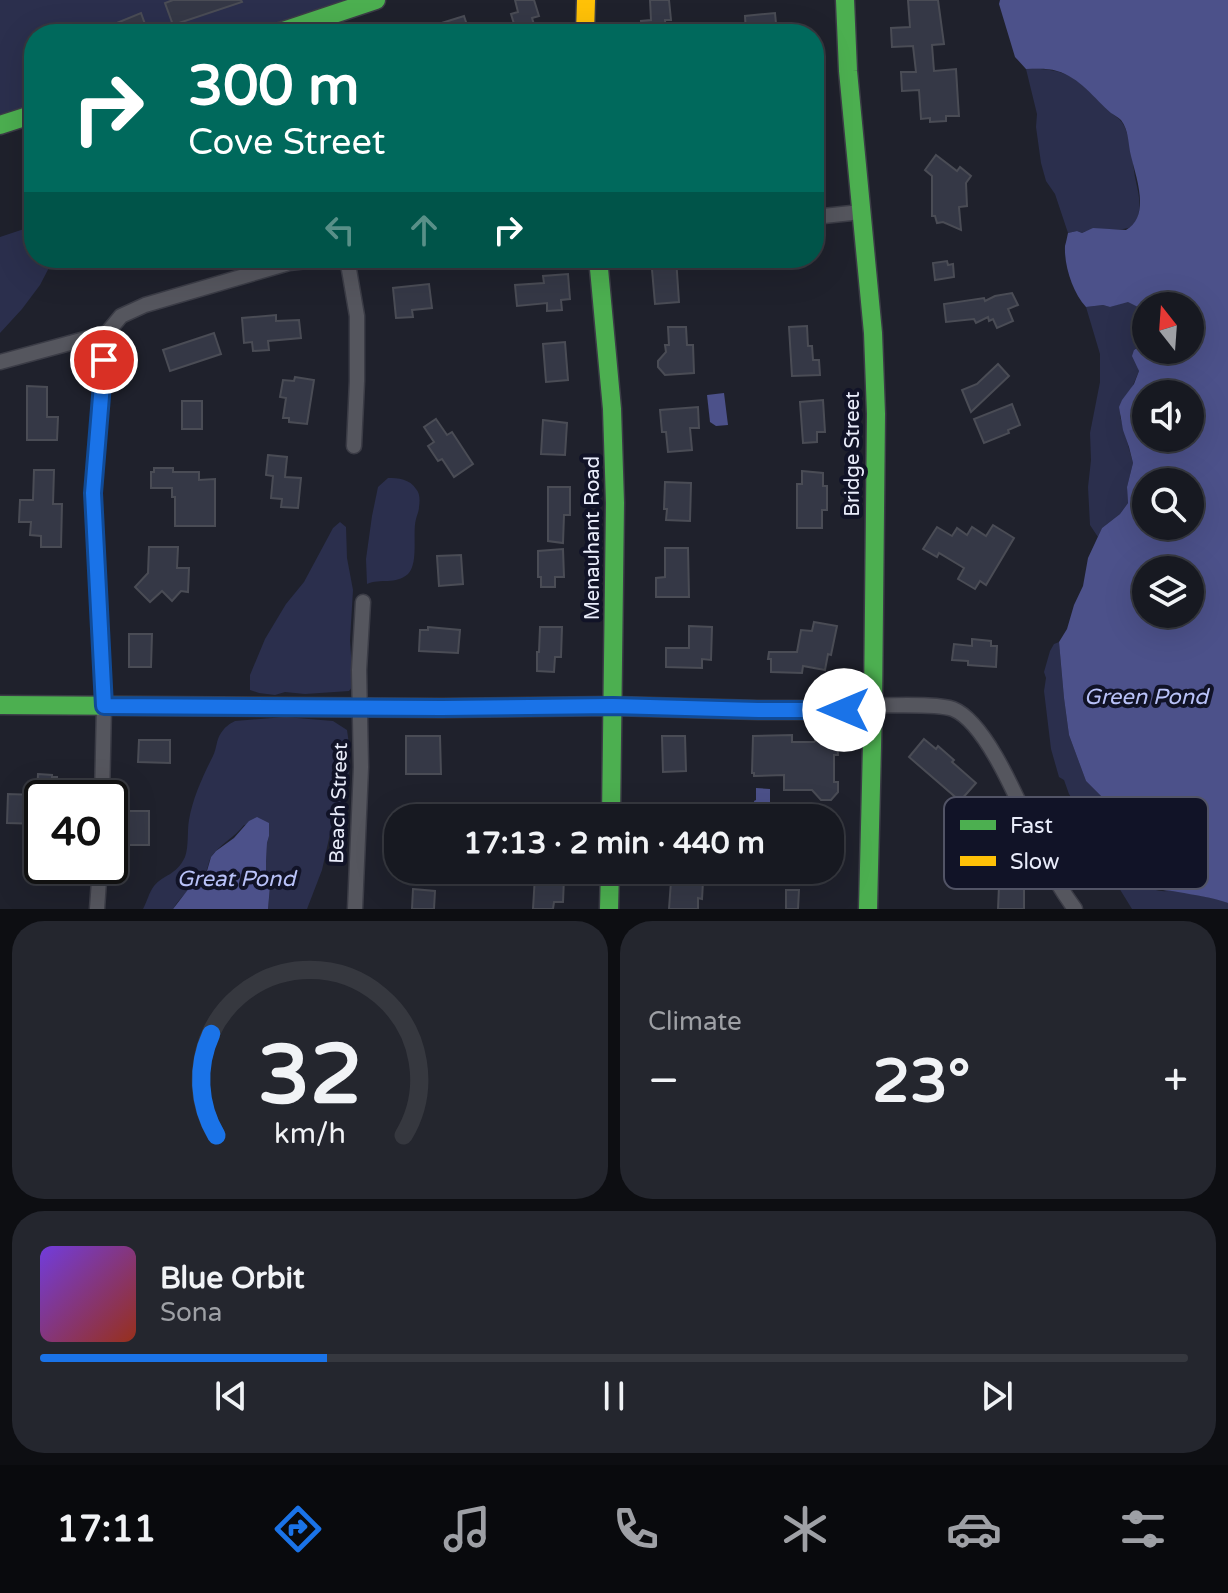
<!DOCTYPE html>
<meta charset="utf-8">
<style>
:root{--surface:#171921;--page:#24262e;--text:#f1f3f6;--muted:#9ea0a5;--line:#36383f;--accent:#1a73e8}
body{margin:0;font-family:"Varela Round",sans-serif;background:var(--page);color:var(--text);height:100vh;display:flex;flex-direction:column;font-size:30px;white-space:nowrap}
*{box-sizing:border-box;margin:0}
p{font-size:26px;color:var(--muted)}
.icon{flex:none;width:44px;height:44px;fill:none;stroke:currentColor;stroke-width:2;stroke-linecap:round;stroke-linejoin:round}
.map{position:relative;height:909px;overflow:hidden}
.drawer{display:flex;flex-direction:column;gap:12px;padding:12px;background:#0d0e12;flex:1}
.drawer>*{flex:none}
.guide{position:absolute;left:24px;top:24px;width:800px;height:244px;border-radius:32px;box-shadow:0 8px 32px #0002,0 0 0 2px var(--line);background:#00695c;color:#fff;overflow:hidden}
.needle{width:52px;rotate:343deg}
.controls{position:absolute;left:1132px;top:292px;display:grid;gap:16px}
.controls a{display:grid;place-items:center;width:72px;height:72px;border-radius:50%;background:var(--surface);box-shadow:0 8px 32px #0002,0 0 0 2px var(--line);font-size:40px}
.speed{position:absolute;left:24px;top:780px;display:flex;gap:16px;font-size:40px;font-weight:700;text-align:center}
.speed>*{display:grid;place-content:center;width:104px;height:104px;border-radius:50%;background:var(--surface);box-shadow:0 8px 32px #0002,0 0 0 2px var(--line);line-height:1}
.speed .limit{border:4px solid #111;border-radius:12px;background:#fff;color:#111}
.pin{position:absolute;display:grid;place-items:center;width:68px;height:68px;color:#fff;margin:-34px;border:4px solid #fff;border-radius:50%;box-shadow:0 2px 8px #0007}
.me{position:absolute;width:88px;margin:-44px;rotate:270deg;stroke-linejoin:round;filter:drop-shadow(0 0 6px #0008)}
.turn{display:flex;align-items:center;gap:28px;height:168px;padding:0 32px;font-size:36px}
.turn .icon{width:104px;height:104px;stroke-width:2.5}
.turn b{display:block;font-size:56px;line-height:68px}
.lanes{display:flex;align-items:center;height:76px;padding:0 32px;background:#0003;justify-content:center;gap:40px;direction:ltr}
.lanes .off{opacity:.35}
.big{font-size:60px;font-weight:700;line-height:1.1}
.drawer .widget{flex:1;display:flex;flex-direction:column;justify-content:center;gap:12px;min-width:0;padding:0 28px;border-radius:32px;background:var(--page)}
.drawer .dial{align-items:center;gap:0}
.dial svg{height:208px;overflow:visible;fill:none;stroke:var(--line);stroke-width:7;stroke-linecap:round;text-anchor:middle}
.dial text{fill:var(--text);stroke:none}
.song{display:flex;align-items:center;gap:24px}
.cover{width:96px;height:96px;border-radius:12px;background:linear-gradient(135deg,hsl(260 70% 55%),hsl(10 70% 35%))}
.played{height:8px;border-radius:4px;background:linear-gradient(90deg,var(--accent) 25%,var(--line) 25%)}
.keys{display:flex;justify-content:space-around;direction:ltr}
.heat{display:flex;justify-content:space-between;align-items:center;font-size:44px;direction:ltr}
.drawer .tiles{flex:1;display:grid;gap:12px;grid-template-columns:1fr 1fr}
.widget:last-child{grid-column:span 2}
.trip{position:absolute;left:384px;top:804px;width:460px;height:80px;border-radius:32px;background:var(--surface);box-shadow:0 8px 32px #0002,0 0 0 2px var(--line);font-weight:700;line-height:80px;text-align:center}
.menu{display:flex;height:128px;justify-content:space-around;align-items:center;background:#090a0d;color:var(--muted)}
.menu .icon{width:56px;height:56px}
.menu .selected{color:var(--accent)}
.menu b{font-size:36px;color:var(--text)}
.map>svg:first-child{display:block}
.green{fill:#2b2f4d}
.water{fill:#4c518a;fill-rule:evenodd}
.building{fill:#353846;stroke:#4a4c55;stroke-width:2}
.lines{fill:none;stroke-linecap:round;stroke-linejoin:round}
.street-casing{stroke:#3b3c46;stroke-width:17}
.fast-casing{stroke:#3b3c46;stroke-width:21}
.slow-casing{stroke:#3b3c46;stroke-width:21}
.street{stroke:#55565e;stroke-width:14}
.fast{stroke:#4caf50;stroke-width:18}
.slow{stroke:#ffc107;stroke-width:18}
.route-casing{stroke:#114b97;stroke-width:20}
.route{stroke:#1a73e8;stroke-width:14}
.labels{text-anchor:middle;stroke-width:8;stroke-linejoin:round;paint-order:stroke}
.street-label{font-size:20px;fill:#e9ecfa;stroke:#111327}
.water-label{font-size:22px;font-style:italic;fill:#b9c2f8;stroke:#111327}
.key{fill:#111327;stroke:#525466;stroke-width:2}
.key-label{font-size:22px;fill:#e9ecfa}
</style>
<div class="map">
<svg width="1228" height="909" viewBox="0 0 1228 909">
<rect width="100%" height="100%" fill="#1f212c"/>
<g class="green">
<path d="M0,0H356L252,34H34V106L0,117Z"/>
<path d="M1026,69C1072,67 1079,83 1110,111C1114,116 1120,118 1123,124C1130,135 1133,162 1135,177C1138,192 1144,210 1134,224C1126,235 1099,224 1082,233L1077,231L1068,233L1055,194L1046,181L1041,163L1036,127L1037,114Z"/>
<path d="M27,228H34V258H54L40,285L22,309L0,333V237Z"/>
<path d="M1128,301L1146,311C1146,325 1145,342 1134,350L1139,371L1120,416L1133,463L1127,487L1128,503L1120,514L1102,528L1098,537L1090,525L1088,487L1091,460L1090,433L1100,382V354L1086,307L1103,305L1110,307Z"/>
<path d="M388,478C398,478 410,479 416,489C420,493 420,501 419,507C419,511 417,515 416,519C412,533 419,563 408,574C396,585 380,578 367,584L366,559L372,516L378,487Z"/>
<path d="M340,522L346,527L347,558L353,590L350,640L353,686L349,691L305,694L285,692L275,695L259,693L250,690V675L265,639L286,604L304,582L333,528Z"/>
<path d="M1059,642L1064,698L1069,735L1086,781L1104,799L1122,828L1132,863L1129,868C1140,884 1154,895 1174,890L1221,900L1228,903V909H1132L1116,883L1107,853L1069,794L1064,780L1059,777L1051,749L1044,691L1046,678L1044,672L1050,651L1054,644Z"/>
<path d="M285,717L333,721L347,730L350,751L347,796L344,807L332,825L322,870L307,909H268L270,886L266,875V862L267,843L269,836V823L244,825C235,837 219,845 211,857C208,863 208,870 204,875C194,887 181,895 173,909H143C147,902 149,892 154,886C164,874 176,876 185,857C189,846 187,831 189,820C193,797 203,776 213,756C217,748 216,740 221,733C225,727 229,724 235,721Z"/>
</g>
<g class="water">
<path d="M1000,0H1228V903C1212,897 1194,895 1178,892C1156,888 1143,893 1129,868L1132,862L1122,828L1104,799L1086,781L1069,735L1064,698L1059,642L1067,629L1074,605L1083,586L1088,558L1102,528L1120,514L1128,503L1127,487L1133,463L1129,447L1123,430L1119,407L1122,400L1134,384L1139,371L1132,356L1134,350L1141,345L1146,320V350H1190V306H1146V311L1128,302L1110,307L1103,305L1086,307C1073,293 1064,266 1065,246C1066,242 1067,238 1068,233L1077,231L1082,233L1093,228L1126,230C1151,216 1136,177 1131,156C1128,144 1129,130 1121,120C1118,117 1114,115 1111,113C1095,99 1079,77 1057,71C1047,68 1037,69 1026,69L1015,57L999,4ZM1146,394H1190V438H1146ZM1146,482H1190V526H1146ZM1146,570H1190V614H1146Z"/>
<path d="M724,393L728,425L716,426L710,422L707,395Z"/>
<path d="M756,788L770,789V818H756L754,801L756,800Z"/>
<path d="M257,817L269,823V836L267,843L266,862V875L270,886L268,909H173L190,887L207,871L211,857L216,851L234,838L249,821Z"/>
</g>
<g class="building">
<path d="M173,0H241L242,2L173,25L165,3Z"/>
<path d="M515,0H534L539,16L532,18L537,34H517L511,14L518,12Z"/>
<path d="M650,0H669L671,20H665L666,34H642L641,21L651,20Z"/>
<path d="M908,0H938L944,44L932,45L934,71L956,69L958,102L959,116H946V121L930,122V118L921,119L919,90L902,91L901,72H916L913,46L892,47L891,28L910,27Z"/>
<path d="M141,13L146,27L126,34H90Z"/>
<path d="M775,13L777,34H746L745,16Z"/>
<path d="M464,16L470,34H417L416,31Z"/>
<path d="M936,155L957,171L960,167L971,176L966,183L967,206L959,207L961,230L943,222L937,223L935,216H932V176L925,170Z"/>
<path d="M651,258H676L679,302L655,304Z"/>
<path d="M947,261L948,265L953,264L954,277L935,280L933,263Z"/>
<path d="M568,274L570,299L561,300L562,310L547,311V303L517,306L515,285L544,283L543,276Z"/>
<path d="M429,284L432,308L412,310L413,317L396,318L393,288Z"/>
<path d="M1012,293L1018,305L1008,309L1013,321L997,328L993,319L989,321L988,317L976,323L974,319L946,322L944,304L984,298L985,301L995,296Z"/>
<path d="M276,315V321L299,320L301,338L268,341L269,350L253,351L252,342L244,343L242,318Z"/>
<path d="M807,326L808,346H812L813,360H819L820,375L792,376L789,327Z"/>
<path d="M668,327H686L687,345H693L694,373L665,375L658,367V361L666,352L665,345H669Z"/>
<path d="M214,333L221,354L170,371L163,350Z"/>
<path d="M565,342L568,380L546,382L543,344Z"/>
<path d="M998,364L1009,376L971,412L962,390L977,384Z"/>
<path d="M295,377L314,380L307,424L289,422V418H283L286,398L280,397L283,380L294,381Z"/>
<path d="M27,386L47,387V417H58L57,440H27Z"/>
<path d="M823,400L825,432H817V442L803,443L800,402Z"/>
<rect x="182" y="401" width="20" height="28"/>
<path d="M1012,404L1020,425L1008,430L1009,433L984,443L974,419Z"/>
<path d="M698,407L699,428H690L692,450L668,452L666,432H662L660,410Z"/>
<path d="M436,419L447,435L452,432L473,464L454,477L442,459L438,461L428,446L434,442L424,427Z"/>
<path d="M543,420L567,423L565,455L541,454Z"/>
<path d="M268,455L287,457L285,477L301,478L298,508L281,507L282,499L271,498L273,476L266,475Z"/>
<path d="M154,468H173V472H199V480L215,479V526H175V497H172V488H151V472H154Z"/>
<path d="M34,470H54L53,504H62L61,547H41V536L30,535L31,522H19L20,500H33Z"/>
<path d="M802,471L823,473V486H827V510H822V528H797V484H802Z"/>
<path d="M665,482L691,483L690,521L666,520L667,509H664Z"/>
<path d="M548,487H570V515H564L563,543L548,541Z"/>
<path d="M993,525L1014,538L986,585L980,581L975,589L958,579L964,568L939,553L937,557L923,549L937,527L952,536L957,528L967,535L972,527L986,536Z"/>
<path d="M149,547H178L177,568H189L188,592L181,591L172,601L162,591L150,602L135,587L148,573Z"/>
<path d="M665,548H688L689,597H656V578L665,577Z"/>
<path d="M563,549L564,577H555V587H541V577H538V551Z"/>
<path d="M461,555L463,584L439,586L437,556Z"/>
<path d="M814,622L837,626L831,655L828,654L825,670L803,666L802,673L771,672V659H768L769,652H797L801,630L812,631Z"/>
<path d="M689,626L712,627L711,660L702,659V668L666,667V648H689Z"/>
<path d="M428,627L460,630L458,653L419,651L420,630H428Z"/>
<path d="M540,627H562L561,657H555L554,672L537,671V652H539Z"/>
<path d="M129,634H152L151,667H129Z"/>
<path d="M972,639L991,641V646H997L996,667L968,665V661L952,660L954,644L972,646Z"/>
<path d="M792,735V742H814L821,736L830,735L837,742L838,755H834V782H838V792L831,800H821L812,790H784V775L754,776V773H752L753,736Z"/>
<path d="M406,736H440L441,774H406Z"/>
<path d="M662,736H685L686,771L663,772Z"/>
<path d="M924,739L936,749L938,746L954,760L952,762L976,783L960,801L909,757Z"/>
<path d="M139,740H170V763L138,762Z"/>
<path d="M38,774L52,775V777H57V798H42V824L7,823L8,794L37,795Z"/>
<rect x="129" y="811" width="20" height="34"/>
<path d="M535,876L564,878L563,902H554L553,909H533Z"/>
<path d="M671,881L703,882L702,899L698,898V909H669Z"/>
<path d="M999,886L1024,887V909H998Z"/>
<path d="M413,889L435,891L434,909H412Z"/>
<path d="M786,890H799L798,909H786Z"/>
</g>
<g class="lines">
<defs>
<g id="street">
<path d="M814,217L861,212"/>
<path d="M347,258L357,316V381L354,446"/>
<path d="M0,362L107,333L121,316L145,305L289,263L333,258"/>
<path d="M873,705C892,706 937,703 953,709C991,724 1027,824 1046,861C1054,878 1064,894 1075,909"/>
<path d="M102,798L104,706L93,493L107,333"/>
<path d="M97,909L100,866"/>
<path d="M355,909L361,767L359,670L363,602"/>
</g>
<g id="fast">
<path d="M845,0L848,71L873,333L876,414L873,705L868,909"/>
<path d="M274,34L376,0"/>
<path d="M0,125L34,114"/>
<path d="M598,258L612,409L615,503L611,818"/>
<path d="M0,705L442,708L613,706L758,710H873"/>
<path d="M609,909L610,870"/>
</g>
<path id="slow" d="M585,34L586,0"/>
</defs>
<use href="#street" class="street-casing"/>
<use href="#fast" class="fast-casing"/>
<use href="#slow" class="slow-casing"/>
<use href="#street" class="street"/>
<use href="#fast" class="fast"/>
<use href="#slow" class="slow"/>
</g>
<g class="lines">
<defs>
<path id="route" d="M104,360L93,493L104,706L442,708L613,706L758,710H844"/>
</defs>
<use href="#route" class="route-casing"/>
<use href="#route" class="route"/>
</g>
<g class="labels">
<g class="street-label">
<text transform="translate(852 454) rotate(-90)" y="7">Bridge Street</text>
<text transform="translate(592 538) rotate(-90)" y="7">Menauhant Road</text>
<text transform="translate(338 803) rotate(-88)" y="7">Beach Street</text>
</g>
<g class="water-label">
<text x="1146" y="704">Green Pond</text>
<text x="236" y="886">Great Pond</text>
</g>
</g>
<rect x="944" y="797" width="264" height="92" rx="12" class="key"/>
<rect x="960" y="820" width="36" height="10" fill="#4caf50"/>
<rect x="960" y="856" width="36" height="10" fill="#ffc107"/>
<g class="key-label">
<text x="1010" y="833">Fast</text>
<text x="1010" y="869">Slow</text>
</g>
</svg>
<div class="controls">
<a><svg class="needle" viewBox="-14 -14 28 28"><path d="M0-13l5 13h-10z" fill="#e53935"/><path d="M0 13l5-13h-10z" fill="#9ea0a5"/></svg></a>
<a><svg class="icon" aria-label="sound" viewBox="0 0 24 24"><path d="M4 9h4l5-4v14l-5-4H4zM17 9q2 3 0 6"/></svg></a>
<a><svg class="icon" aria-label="search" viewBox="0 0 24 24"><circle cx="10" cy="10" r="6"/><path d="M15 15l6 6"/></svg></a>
<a><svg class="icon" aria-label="layers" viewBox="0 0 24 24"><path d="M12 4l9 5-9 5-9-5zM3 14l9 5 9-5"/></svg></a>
</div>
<div class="speed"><div class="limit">40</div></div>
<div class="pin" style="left:104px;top:360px;background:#d93025"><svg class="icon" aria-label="arrive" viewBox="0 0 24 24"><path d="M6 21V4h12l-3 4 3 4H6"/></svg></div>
<svg class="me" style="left:844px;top:710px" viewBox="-20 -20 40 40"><circle r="19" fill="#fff"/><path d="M0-13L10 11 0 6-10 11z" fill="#1a73e8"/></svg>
<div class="trip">17:13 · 2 min · 440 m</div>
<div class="guide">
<div class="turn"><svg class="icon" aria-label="right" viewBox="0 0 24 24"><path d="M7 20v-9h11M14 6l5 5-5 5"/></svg><div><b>300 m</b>Cove Street</div></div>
<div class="lanes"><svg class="icon off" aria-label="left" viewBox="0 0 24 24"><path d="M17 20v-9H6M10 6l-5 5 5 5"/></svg><svg class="icon off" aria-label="ahead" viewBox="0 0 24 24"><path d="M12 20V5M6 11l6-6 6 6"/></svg><svg class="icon" aria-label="right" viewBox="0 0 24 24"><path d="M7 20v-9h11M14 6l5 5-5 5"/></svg></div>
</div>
</div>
<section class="drawer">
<div class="tiles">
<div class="widget dial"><svg viewBox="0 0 100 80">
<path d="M14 69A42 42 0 1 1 86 69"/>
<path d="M14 69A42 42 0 0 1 12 30" stroke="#1a73e8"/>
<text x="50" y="56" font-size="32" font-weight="700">32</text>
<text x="50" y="72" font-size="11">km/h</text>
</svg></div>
<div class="widget"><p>Climate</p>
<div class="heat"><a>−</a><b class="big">23°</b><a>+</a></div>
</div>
<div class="widget">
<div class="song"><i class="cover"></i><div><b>Blue Orbit</b><p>Sona</p></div></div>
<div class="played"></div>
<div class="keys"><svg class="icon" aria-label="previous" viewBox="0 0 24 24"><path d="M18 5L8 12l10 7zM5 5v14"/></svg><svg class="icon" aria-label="pause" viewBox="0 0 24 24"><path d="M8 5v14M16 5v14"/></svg><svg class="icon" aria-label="next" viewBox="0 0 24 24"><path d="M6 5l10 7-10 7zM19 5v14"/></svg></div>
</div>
</div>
</section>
<nav class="menu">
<b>17:11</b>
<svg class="icon selected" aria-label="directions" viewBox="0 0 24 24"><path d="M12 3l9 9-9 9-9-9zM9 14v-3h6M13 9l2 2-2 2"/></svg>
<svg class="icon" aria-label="music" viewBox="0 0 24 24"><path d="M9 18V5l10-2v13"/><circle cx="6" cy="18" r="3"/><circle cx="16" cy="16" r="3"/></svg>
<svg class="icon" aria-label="phone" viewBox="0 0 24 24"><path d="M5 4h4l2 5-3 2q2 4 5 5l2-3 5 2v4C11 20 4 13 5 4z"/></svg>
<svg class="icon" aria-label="climate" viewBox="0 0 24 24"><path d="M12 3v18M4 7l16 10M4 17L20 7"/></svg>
<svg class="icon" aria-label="car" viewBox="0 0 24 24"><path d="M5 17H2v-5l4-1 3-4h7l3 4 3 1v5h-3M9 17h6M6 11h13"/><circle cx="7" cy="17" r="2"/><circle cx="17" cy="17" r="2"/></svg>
<svg class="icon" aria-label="filters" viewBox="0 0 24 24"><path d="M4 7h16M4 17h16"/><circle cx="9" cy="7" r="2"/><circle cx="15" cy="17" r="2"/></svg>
</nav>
